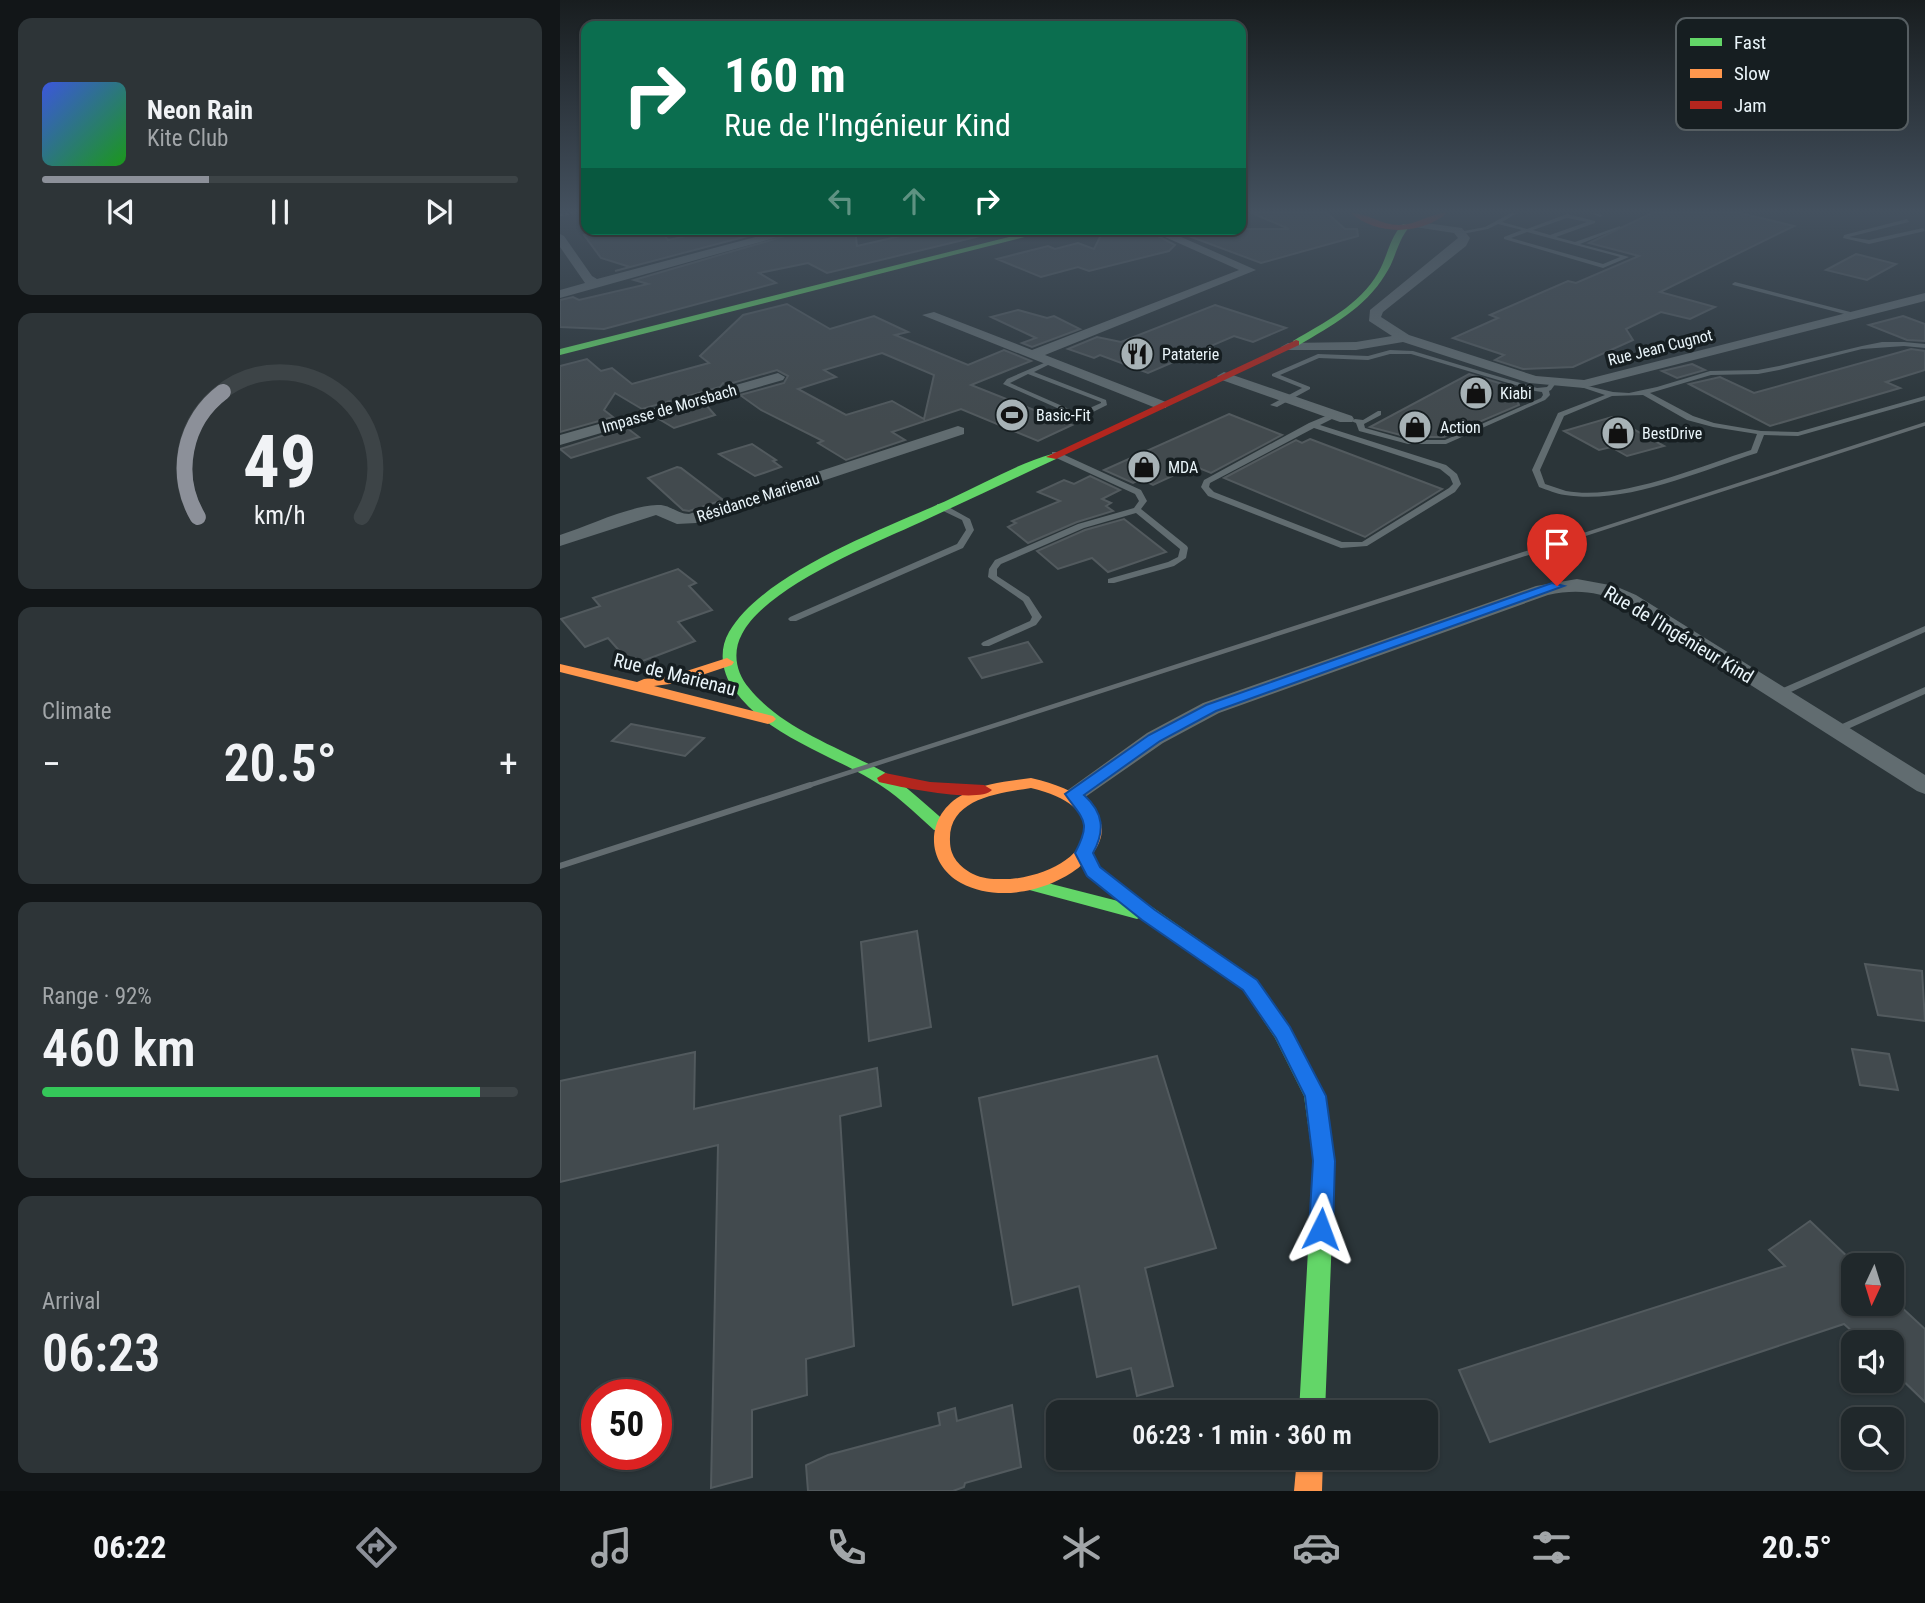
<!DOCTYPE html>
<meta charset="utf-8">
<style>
:root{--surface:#20282b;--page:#2d3437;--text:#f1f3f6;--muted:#a2a6a9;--line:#3d4447;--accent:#8c9099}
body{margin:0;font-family:"Roboto Condensed",sans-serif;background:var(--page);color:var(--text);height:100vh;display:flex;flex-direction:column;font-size:26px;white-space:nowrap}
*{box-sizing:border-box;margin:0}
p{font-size:23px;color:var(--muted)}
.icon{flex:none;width:38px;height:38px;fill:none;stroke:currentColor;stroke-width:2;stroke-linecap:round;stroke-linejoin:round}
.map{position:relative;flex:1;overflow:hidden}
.details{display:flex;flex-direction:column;gap:18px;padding:18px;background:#121618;width:560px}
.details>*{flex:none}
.hud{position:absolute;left:21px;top:21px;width:665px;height:214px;border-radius:14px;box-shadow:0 2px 5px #0004,0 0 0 2px var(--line);background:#0b6e4f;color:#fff;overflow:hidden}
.needle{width:46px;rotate:184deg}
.tools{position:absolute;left:1281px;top:1253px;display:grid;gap:14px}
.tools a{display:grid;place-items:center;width:63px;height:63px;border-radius:14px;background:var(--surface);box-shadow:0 2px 5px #0004,0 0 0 2px var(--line);font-size:35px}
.speed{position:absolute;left:21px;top:1379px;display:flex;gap:14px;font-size:35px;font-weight:700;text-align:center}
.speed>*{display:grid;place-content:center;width:91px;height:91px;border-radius:50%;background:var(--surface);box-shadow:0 2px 5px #0004,0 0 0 2px var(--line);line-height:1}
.speed .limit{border:10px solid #d22;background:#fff;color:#111}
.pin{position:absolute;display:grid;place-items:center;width:60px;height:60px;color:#fff;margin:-72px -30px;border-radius:50% 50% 50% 0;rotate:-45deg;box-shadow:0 0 7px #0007}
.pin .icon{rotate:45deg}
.me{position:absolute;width:77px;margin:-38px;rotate:3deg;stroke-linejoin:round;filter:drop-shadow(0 0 5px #0008)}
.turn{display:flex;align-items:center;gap:24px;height:147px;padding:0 28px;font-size:32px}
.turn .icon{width:91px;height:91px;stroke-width:2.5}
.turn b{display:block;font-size:49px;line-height:60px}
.lanes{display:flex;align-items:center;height:66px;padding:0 28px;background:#0003;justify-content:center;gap:35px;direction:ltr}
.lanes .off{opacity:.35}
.big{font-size:52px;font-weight:600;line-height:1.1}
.details .widget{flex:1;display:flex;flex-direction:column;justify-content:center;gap:10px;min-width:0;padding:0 24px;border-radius:14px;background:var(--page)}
.details .dial{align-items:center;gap:0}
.dial svg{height:182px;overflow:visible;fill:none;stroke:var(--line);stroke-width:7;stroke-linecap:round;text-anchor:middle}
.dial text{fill:var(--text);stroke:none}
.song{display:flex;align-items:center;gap:21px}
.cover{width:84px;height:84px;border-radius:10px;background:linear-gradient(135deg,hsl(230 70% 55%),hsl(120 70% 35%))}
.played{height:7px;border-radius:4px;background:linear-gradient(90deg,var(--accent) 35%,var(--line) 35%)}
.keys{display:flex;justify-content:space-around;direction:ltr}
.heat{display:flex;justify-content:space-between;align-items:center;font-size:38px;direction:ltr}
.charge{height:10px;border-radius:5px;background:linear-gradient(90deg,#34c759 92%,var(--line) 0)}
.trip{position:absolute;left:486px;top:1400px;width:392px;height:70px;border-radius:14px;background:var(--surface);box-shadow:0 2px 5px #0004,0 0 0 2px var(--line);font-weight:600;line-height:70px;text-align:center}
.menu{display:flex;height:112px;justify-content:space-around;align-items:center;background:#0d1011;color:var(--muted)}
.menu .icon{width:49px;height:49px}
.menu .selected{color:var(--accent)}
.menu b{font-size:32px;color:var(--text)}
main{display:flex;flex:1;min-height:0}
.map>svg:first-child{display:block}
.building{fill:#424a4e;stroke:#525a5e;stroke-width:2;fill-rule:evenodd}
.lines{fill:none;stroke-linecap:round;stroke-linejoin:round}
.path{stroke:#6a7377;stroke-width:2.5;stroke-dasharray:3.5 2;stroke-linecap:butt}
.lane{fill:#616c70;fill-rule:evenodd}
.street{fill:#616c70;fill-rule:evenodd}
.fast{fill:#63d668;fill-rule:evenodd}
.slow{fill:#ff974d;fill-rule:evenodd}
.jam{fill:#b3261e;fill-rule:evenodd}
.rail-far2{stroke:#636c70;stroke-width:3.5}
.rail-far1{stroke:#636c70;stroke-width:4.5}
.rail{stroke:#636c70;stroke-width:6}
.route{fill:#1a73e8;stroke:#114b97;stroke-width:2}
.labels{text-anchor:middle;stroke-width:7;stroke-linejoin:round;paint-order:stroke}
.far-street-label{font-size:16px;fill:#eaf5fa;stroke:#161e21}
.far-poi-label{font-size:16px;fill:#eaf5fa;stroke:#161e21;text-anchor:start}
.street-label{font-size:19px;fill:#eaf5fa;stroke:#161e21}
.key{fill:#161e21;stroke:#565e62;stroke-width:2}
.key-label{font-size:19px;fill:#eaf5fa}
</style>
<main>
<section class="details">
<div class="widget">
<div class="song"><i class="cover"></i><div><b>Neon Rain</b><p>Kite Club</p></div></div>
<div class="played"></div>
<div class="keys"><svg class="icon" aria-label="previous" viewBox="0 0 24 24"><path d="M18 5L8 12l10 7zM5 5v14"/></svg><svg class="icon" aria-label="pause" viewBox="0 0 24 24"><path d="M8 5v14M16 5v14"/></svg><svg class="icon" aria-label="next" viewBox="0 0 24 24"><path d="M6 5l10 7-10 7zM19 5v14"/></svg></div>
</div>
<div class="widget dial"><svg viewBox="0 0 100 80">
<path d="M14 69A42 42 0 1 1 86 69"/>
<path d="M14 69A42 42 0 0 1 25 14" stroke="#8c9099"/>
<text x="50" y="56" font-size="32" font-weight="700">49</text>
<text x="50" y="72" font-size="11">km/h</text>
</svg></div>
<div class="widget"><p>Climate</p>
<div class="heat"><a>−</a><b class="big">20.5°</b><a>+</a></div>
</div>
<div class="widget"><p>Range · 92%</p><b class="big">460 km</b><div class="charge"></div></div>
<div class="widget"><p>Arrival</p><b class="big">06:23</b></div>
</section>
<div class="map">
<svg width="1365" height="1491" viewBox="0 0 1365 1491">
<rect width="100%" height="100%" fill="#2b3539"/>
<g class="building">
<path d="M692,213H767L785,229H797L798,236L701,263L610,229H729Z"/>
<path d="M1092,213H1180L1234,226L1100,292L1155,307L1130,319L1101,312L1066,329L1073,340L1013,367L963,369L935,360L944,355L893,338L938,318L930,315L1008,281L1016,283L1079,256L1029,243Z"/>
<path d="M62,229H99L108,240L161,229H194L199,233L55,271L70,267L41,258L24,235Z"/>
<path d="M249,229H295L297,246L371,229H419L420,236L267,273L248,263L199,273L216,283L44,329L0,327V300L13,297L19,300L88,284L74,280Z"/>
<path d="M564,229H585L615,245L609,251L529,271L518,267L481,277L437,259L488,246L495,249L518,243L534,249L541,235Z"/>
<path d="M1296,254L1336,264L1307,280L1266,270Z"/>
<path d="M227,304L270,329L314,316L348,332L335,335L408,365L444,350L471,361L411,385L512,425L478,441L401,409L332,432L345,440L286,460L258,443L263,441L201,410L180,395L224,383L228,376L217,370L166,385L163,383L160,387L82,409L55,393L44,410L53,417L0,432V366L27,359L41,371L52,368L72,384L149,363L140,356L183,315ZM322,353L374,375L364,419L332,401L286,415L238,389L276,377L264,370Z"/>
<path d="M655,305L726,328L693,342L674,336L588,373L540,355L534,358L508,349L537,337L561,342Z"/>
<path d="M458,310L487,318L494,316L520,329L472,347L462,343L476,338L431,317Z"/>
<path d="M1343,316L1365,324V341L1347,340L1309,325Z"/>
<path d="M1351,349L1365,351V370L1326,382L1340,388L1210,426L1129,384L1160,377L1194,393Z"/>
<path d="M1132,364L1145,370L1117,378L1102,371Z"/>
<path d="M909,374L963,390L964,394L956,398L959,405L884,437H848L810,427Z"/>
<path d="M146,405L155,415L114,428L99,419Z"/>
<path d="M669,414L722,435L651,473L634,466L593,485L581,479L573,483L544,470Z"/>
<path d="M1052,417L1062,423L1104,446L1067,456L1051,447L1039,450L1004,431Z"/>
<path d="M67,428L79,437L11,458L0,449Z"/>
<path d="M750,439L882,489L805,537L664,478L736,440L742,443Z"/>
<path d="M192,444L216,460L213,461L221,467L195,476L159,454Z"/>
<path d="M117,467L121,468L163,500L129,511L123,510L88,478Z"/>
<path d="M530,476L560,490L542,499L551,503L546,506L553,511L517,522L468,543L448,527L456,523L452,521L500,501L478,492L504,480L514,484Z"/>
<path d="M564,519L606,552L548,572L532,558L498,569L477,551L525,530Z"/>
<path d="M118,569L136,583L129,586L152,610L118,622L135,641L72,665L48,638L25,647L1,619L40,606L33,598Z"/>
<path d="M468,642L482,662L422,678L409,658Z"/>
<path d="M71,724L144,738L125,756L52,741Z"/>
<path d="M357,931L371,1027L309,1041L301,942Z"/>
<path d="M1305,964L1362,971L1365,1021L1318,1015Z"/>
<path d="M1292,1049L1329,1054L1338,1090L1300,1085Z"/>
<path d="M135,1052L134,1109L317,1068L321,1106L280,1116L294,1346L246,1359L247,1395L192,1410V1477L151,1488L158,1145L0,1182V1081Z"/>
<path d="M597,1056L656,1248L585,1268L613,1386L577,1396L571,1368L537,1377L519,1286L453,1305L419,1098Z"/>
<path d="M1250,1221L1293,1262V1304H1338L1365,1329V1402L1332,1370V1342H1304L1284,1324L930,1442L899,1370L1225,1266L1209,1250Z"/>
<path d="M452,1405L461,1467L405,1483L404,1487L393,1491H248L246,1465L268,1455L380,1425L378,1413L395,1408L397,1421Z"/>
</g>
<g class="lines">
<path class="path" d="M0,215L13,213"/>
<g class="lane">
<path d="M951,213H957L942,222L967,229L1007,214L1035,221V223L996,237L1015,242L1060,226V228L1020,244L1069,257L1043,268L944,239V237L962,230L938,224L928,229L902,234L899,232L925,227ZM1007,218L1027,222L990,235L973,230ZM967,232L1060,257L1043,264L951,238Z"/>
<path d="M1031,213L1043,215L1040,217Z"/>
<path d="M1347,219L1349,222L1289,237L1309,240L1363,228L1365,231L1309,244L1283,238L1284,235Z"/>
<path d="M197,229H203L215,236L210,237Z"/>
<path d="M1175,282L1298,314L1299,315L1296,317L1173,285L1172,284Z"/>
<path d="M1322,342H1344L1365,344V348L1344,346L1302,349L1219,370L1198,374L1151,375L1090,393L1133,416L1154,423L1201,431L1238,432L1365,396V400L1238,436L1204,435L1197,453C1139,471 1067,505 1005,495C996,494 988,490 979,487L972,470L998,413L1045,395L1015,385V383L1053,392L1069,393L1097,387L1150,371L1198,370L1219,366L1302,346ZM1083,395L1127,420L1153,427L1197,434L1191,450C1138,467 1061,501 1006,491C999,489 992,486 985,484L980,470L1004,416L1052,396Z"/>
<path d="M830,350L853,351L977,388L987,387L991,382L996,383L991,390L989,391L990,395L985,400L886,444H848L799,431L796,423L791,421L795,419L803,420L818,411H821V415L804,424L805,428L848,440H885L981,398L983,395L982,392L975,391L851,354H830L808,360L759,358L720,375L750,387V389L717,407L710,405L742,388L712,376V374L758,354L808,356Z"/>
<path d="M491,360L496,361L474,372L546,400L547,405L527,415L515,416L443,384L447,379ZM468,374L541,402V403L523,411L516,412L450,383Z"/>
<path d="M773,413L777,415L776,417L760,425L886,465L897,474L901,484L895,492L807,546L781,548L648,496L641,487L644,480L749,423ZM754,428L880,469L890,477L893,484L889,488L802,542H782L654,492L649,487L650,483Z"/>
<path d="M492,452H498L581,490L587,501L581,509L627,546L628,548L626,558L614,566L554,583H548V579L608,562L618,557L620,549L576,513L524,528L441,564L437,569V576L469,597L482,617L476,625L429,646H423L421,644L423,642L470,621L472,617L463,601L428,577L429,569L435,560L518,524L574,508L579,501L575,494L492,456Z"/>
<path d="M377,504H383L410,519L414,530L403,548L236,621H230L228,619L230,617L397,544L406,530L402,520L377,508Z"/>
<path d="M1365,626V632L1222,696H1214L1213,694L1214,692Z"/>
<path d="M1365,687V694L1279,733L1275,734L1270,731L1271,729Z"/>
</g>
<g class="street">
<path d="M859,222L902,228L910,238L906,246L823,312L821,317L849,335L976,376L1024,380L1365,293V301L1024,388L969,383L843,342L796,350H723L721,347L728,343L796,342L832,336L809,321L810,310L898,238L894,233L855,227V223Z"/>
<path d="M226,229H247L0,298V290L25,283L0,247V234L4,236L32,276L37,279Z"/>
<path d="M587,229H603L696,270L485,355L606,402V408H596L362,315L374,312L472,350L679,270Z"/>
<path d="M664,372L792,416L794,419L792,422H780L659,379L657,376Z"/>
<path d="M218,373L225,377L223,380L0,445V435Z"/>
<path d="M398,426L404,428V434L136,523L117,524L96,515L0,546V535C28,526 69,506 97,505C110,504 117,514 129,514Z"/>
<path d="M1017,579L1055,586L1076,595L1365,775V794L1357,791L1062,603C1038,591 1015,589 988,595L659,713L603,743L521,800H505L501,795L587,733L643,703L976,586Z"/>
</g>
<g class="fast">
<path d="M843,224L850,226C837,241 836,259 825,275C805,308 771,326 739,345H733V341C763,323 800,305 818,273C828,256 829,238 843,224Z"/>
<path d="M481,229H496L0,355V349Z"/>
<path d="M492,454L496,455V459C451,480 406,501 361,522C313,544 206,587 182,634C172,652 176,673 189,688C222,729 279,747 324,772C347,786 366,805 386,822L388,826L386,830H374C354,812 335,793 312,780C267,753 207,735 175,691C162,674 158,651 169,632C205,571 327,528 390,499C423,484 457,464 492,454Z"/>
<path d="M524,847L530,849L540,867L559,884L697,980L730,1027L766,1096L775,1161L765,1412H739L753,1161L744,1096L715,1038L683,990L581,917L577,919L462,888L459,884L462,880L468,878L558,901L527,875L515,853L518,849Z"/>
</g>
<g class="slow">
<path d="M167,658L174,662L172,665L118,683L94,686L213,716L216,719L213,722L208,724L0,672V664L77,682L84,679L111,676Z"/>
<path d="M471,778C630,815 483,927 401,883C363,862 366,813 404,794C424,783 448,781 471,778ZM471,788C564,810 524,873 450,879C438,879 425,880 413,874C400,867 390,857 390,841C388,798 440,793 471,788Z"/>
<path d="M737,1458H763L762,1491H734Z"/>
</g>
<g class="jam">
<path d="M791,213C807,213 821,225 839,225C857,225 870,213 887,213C861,235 817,236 791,213Z"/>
<path d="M736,340L739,341V345L496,459L486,457Z"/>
<path d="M325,773L370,782L424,785L432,790C420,804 339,787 319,782L317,778Z"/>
</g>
<path class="rail-far2" d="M986,547L1365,424"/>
<path class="rail-far1" d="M244,787L992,545"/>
<path class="rail" d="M0,866L250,785"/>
</g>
<linearGradient id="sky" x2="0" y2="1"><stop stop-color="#181d1f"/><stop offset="0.5" stop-color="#44515f"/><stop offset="1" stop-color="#44515f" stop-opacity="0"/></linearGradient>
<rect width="1365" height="422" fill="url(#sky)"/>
<path class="route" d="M992,583L1004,586L656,711L600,741L524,795C544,813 545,831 533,853L540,867L595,910L697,980L730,1027L766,1096L775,1161L773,1229L769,1237L761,1240L753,1237L749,1229L753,1161L745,1096L716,1038L683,990L582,920L527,876L515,853C532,821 523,820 505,794L589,735L646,705Z"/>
<defs>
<symbol id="restaurant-disc" viewBox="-11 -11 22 22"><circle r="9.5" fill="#a7b2b6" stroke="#161e21"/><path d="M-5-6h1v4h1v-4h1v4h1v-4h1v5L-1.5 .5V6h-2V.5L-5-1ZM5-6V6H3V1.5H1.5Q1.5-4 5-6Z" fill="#111"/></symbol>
<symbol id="shop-disc" viewBox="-11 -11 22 22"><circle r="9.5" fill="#a7b2b6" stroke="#161e21"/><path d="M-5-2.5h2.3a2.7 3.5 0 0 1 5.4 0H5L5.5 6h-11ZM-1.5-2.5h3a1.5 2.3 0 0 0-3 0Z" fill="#111"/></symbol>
<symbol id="stadium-disc" viewBox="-11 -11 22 22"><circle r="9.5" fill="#a7b2b6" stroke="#161e21"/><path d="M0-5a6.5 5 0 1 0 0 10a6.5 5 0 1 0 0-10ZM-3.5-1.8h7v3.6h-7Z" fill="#111"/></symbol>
</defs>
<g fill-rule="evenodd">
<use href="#restaurant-disc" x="558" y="335" width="38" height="38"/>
<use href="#shop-disc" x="897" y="374" width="38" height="38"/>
<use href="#stadium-disc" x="433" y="396" width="38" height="38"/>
<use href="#shop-disc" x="836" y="408" width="38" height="38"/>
<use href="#shop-disc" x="1039" y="414" width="38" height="38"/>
<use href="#shop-disc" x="565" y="448" width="38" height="38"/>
</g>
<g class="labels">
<g class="far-street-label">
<text transform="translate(1100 347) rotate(-14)" y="6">Rue Jean Cugnot</text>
<text transform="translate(109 408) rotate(-16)" y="6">Impasse de Morsbach</text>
<text transform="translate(198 497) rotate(-18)" y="6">Résidance Marienau</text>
</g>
<g class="far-poi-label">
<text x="602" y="360">Pataterie</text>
<text x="940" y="399">Kiabi</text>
<text x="476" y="421">Basic-Fit</text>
<text x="880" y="433">Action</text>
<text x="1082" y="439">BestDrive</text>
<text x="608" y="473">MDA</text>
</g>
<g class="street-label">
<text transform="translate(1119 634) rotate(31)" y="7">Rue de l'Ingénieur Kind</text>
<text transform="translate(115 674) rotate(14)" y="7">Rue de Marienau</text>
</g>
</g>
<rect x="1116" y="18" width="232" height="112" rx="10" class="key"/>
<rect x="1130" y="38" width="32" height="8" fill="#63d668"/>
<rect x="1130" y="69" width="32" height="9" fill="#ff974d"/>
<rect x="1130" y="101" width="32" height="8" fill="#b3261e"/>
<g class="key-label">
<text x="1174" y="49">Fast</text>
<text x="1174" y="80">Slow</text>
<text x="1174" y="112">Jam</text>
</g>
</svg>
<div class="tools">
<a><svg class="needle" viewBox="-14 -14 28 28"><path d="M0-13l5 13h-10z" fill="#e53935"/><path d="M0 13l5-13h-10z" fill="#a2a6a9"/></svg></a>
<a><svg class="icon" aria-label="sound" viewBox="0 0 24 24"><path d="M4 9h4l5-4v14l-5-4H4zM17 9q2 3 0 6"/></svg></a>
<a><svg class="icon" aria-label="search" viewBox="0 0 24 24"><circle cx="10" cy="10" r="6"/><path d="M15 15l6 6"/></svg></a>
</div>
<div class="speed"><div class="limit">50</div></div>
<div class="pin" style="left:997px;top:586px;background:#d93025"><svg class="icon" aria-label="arrive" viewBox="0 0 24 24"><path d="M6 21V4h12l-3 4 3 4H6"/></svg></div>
<svg class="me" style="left:761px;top:1229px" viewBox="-20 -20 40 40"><path d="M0-17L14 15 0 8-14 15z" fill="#1a73e8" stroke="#fff" stroke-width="4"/></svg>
<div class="trip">06:23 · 1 min · 360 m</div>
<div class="hud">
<div class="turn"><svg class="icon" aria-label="right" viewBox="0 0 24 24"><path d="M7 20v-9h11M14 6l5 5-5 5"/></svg><div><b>160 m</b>Rue de l'Ingénieur Kind</div></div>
<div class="lanes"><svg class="icon off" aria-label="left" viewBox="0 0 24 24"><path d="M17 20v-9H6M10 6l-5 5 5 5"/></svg><svg class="icon off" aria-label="ahead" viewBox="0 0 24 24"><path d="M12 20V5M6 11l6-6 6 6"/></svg><svg class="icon" aria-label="right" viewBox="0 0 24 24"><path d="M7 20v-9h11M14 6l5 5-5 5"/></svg></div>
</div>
</div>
</main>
<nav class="menu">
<b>06:22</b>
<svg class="icon selected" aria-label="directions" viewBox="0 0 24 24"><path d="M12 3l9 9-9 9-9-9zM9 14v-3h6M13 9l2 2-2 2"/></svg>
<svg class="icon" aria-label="music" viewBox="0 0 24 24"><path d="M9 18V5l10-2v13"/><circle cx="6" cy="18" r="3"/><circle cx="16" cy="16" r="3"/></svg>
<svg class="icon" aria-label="phone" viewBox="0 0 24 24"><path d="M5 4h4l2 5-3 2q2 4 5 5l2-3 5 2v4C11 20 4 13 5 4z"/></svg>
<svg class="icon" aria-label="climate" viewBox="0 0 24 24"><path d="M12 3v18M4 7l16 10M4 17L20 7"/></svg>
<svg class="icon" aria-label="car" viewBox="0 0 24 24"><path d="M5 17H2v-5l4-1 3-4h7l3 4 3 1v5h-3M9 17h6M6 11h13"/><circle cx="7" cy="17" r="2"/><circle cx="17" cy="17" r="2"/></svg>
<svg class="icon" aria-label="filters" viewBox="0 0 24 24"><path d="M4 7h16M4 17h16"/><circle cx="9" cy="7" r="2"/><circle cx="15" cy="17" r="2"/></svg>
<b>20.5°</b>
</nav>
